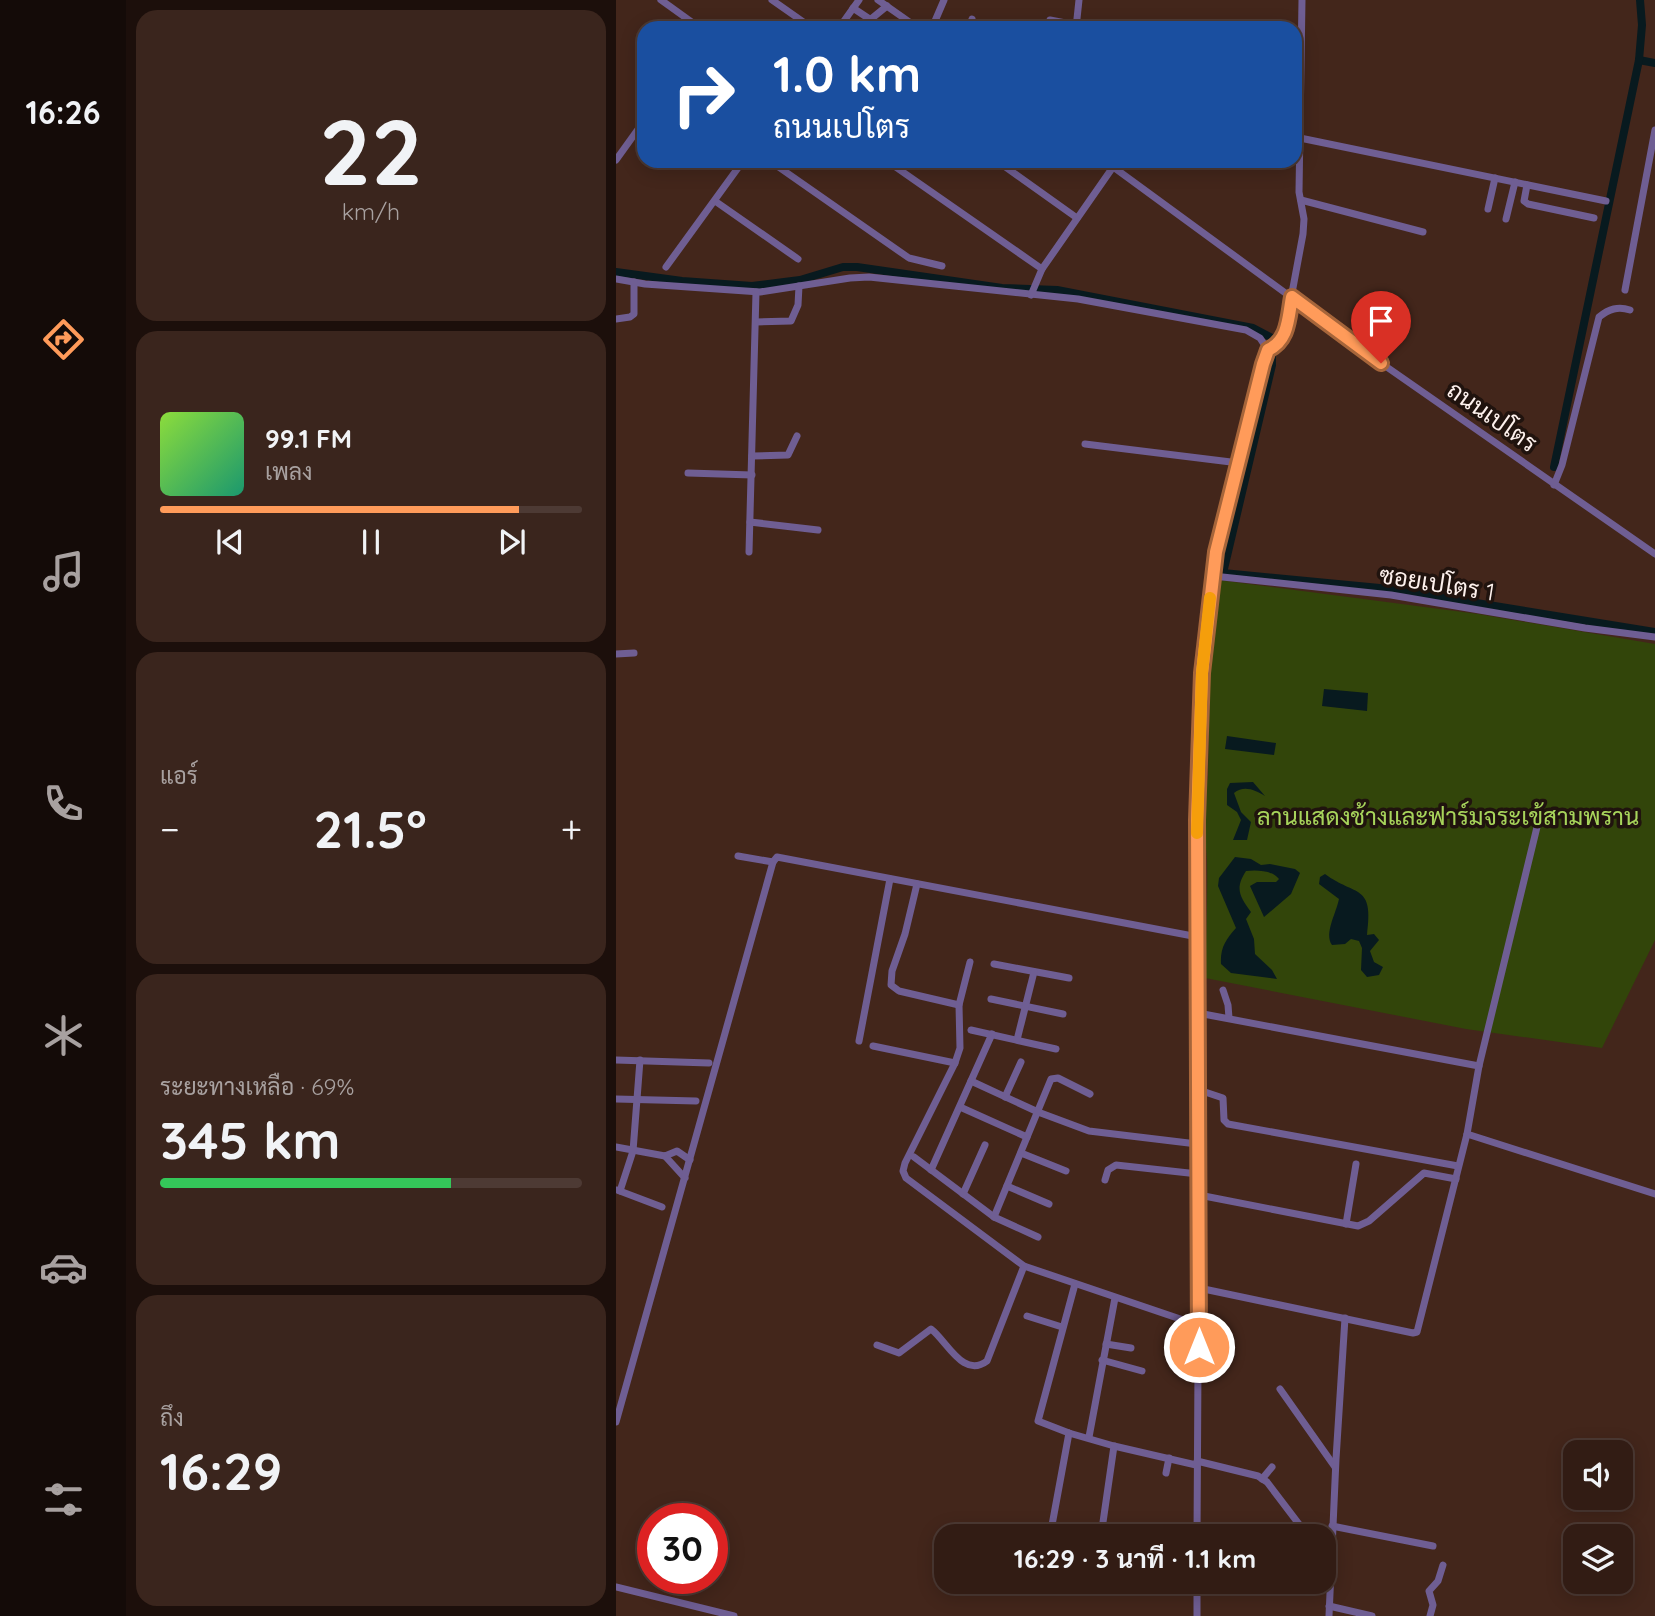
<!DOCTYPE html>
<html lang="th">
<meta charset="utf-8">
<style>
:root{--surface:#321c14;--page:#3a251d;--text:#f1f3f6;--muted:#a8a1a0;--line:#4d3a34;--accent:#ff9b5a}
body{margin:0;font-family:Quicksand,Sarabun,sans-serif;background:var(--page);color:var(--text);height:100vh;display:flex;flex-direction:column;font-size:26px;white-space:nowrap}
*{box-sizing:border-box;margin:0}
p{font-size:23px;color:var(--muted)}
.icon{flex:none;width:38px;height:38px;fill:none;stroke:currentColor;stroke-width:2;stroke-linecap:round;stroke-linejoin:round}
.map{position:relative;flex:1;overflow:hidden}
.panel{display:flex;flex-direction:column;gap:10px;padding:10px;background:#1c0f0b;width:490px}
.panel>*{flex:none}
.top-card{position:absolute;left:21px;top:21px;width:665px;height:147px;border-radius:21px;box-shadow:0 4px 18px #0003,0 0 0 2px var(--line);background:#1a4fa0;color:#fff;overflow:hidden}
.tools{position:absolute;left:947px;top:1440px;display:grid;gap:14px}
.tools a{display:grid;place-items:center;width:70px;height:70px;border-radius:14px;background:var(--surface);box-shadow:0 4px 18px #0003,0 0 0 2px var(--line);font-size:35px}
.speed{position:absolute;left:21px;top:1503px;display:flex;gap:14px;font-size:35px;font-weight:700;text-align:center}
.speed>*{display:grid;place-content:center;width:91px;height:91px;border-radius:50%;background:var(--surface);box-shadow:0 4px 18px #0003,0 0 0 2px var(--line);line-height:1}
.speed .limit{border:10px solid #d22;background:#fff;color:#111}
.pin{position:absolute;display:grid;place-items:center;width:60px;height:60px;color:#fff;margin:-72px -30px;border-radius:50% 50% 50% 0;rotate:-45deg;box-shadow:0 0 7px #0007}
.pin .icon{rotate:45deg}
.me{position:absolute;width:77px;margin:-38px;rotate:0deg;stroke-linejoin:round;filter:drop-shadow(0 0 5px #0008)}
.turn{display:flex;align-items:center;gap:24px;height:147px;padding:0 21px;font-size:32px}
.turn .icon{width:91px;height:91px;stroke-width:2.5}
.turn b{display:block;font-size:49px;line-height:60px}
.big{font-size:52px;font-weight:700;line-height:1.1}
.panel .tile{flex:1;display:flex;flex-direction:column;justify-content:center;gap:10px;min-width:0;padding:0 24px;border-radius:21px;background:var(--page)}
.panel .dial{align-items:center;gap:0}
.dial b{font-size:91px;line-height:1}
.song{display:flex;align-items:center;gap:21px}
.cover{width:84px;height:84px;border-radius:10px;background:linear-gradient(135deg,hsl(90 70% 55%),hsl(160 70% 35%))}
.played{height:7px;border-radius:4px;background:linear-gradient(90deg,var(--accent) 85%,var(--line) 85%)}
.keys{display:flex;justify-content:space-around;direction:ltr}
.heat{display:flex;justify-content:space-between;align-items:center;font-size:38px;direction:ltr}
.charge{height:10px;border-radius:5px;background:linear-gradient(90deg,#34c759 69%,var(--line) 0)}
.trip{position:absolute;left:318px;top:1524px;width:402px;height:70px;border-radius:21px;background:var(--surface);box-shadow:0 4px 18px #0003,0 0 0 2px var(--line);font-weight:700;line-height:70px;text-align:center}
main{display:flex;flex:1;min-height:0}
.menu{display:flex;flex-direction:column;width:126px;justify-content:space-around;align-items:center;background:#140b08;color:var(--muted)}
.menu .icon{width:49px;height:49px}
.menu .selected{color:var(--accent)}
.menu b{font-size:32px;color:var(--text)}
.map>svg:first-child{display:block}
.green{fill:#32450a}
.water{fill:#081a1f}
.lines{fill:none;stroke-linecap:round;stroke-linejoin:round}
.canal{stroke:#081a1f;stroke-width:8}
.minor{stroke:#6f5e93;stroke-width:7}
.route-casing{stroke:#a6653a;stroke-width:18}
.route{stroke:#ff9b5a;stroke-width:12}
.slow{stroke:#f59e0b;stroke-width:12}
.labels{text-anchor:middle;stroke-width:7;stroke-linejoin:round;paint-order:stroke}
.street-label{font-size:24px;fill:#fdf1ed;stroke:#20130e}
.park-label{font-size:24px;fill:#a7d45b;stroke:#20130e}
</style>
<main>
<nav class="menu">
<b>16:26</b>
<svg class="icon selected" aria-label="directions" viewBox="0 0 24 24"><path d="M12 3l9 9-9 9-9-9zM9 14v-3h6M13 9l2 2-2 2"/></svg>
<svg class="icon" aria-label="music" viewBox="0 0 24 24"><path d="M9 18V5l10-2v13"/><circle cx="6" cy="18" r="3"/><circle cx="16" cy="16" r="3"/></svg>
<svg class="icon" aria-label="phone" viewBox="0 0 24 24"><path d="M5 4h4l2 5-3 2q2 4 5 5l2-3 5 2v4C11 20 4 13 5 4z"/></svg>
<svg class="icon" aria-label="climate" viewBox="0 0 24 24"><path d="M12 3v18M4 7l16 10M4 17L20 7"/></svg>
<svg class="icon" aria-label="car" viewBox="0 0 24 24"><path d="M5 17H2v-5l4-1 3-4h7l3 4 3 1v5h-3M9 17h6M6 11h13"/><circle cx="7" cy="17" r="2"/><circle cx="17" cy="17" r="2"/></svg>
<svg class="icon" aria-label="filters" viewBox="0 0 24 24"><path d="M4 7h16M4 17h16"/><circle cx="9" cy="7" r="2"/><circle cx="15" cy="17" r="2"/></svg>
</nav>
<section class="panel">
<div class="tile dial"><b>22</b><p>km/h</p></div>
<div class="tile">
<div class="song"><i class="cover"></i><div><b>99.1 FM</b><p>เพลง</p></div></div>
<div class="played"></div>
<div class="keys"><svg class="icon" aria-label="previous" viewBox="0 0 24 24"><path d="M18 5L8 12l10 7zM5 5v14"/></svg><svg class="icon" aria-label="pause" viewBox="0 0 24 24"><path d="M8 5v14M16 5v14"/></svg><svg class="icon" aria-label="next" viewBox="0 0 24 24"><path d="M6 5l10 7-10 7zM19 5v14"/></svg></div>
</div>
<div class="tile"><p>แอร์</p>
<div class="heat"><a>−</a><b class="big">21.5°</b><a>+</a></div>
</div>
<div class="tile"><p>ระยะทางเหลือ · 69%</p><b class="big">345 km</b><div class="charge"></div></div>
<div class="tile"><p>ถึง</p><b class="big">16:29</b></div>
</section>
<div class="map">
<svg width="1039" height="1616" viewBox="0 0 1039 1616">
<rect width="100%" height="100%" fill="#43261b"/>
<path class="green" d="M602,580L862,614L1039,644V940L986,1048L850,1029L589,978C590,939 592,899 591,859C590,835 579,801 592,779L594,662Z"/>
<g class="water">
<path d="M708,689L752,693L751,711L706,706Z"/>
<path d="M611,736L660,743L658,755L609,749Z"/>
<path d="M637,782L649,796C639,790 628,785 618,793L625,812L635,822L631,840H617L625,820L621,812L611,805V789L614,783Z"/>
<path d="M619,857L635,859L645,865L654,864L679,869L684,873L675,894L648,917L634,886L641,882H660L663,879C656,870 640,870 630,871C619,888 623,896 635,912L630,919L638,939L639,954L656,970L661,979L615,973L605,964C604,948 610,939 620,928L602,886L603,878Z"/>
<path d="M709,874C740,897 758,883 751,935L758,934L763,940L754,951L758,962L767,967L763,975L751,977L745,970L746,948L743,941L735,939L729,944L716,945C708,933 720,914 723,899L703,884L704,877Z"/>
</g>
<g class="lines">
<g class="canal">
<path d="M1023,60L1039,63"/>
<path d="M0,272L66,281L136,286L184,280L227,267H241L386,288L441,290L637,328L656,338V365L607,573L774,589L1039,632"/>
<path d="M938,467L1023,60L1026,25L1024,0"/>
</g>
<g class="minor">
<path d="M45,0L84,28"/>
<path d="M156,0L196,28"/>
<path d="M262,0L302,28"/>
<path d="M237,8L255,20"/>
<path d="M434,20L460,25"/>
<path d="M223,28L243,0"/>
<path d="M244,28L271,6"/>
<path d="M316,28L328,0"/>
<path d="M353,28L356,19"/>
<path d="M460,28L463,0"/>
<path d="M684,138L990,201"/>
<path d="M0,160L28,121"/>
<path d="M154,161L293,258L326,266"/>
<path d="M271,161L426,269"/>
<path d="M381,161L461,218"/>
<path d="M489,161L765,363L1039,554"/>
<path d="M911,185L908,201L912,204L978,218"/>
<path d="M685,200L807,232"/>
<path d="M99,201L182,259"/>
<path d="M872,209L879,178"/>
<path d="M890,219L899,182"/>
<path d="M50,267L127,161"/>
<path d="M0,279L29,284L144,292L234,278L253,277L462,299L630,330L644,338L652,350"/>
<path d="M1009,290L1039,130"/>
<path d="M415,295L426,269L497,167"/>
<path d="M0,319L14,317L18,314V282"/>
<path d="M140,322L175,321L182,305L183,286"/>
<path d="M469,444L623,463"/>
<path d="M136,456L172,455L181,436"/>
<path d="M72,473L136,475"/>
<path d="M938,485L946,465L983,317C993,309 1002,306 1014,310"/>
<path d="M134,522L202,530"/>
<path d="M133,552L140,292"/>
<path d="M597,576L775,595L969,628L1039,637"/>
<path d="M0,654L18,653"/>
<path d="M122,856L157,862L161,857L582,937"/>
<path d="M301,884L289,934L276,971L275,985L283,991L343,1005"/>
<path d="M354,962L343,1005L344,1048L339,1063L289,1163L287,1171L290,1178L408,1266L582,1325"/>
<path d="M378,964L453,978"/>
<path d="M607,990L612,1005L613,1018"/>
<path d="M375,999L447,1014"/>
<path d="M582,1013L863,1066"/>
<path d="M355,1030L440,1049"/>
<path d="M401,1040L418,972"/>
<path d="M243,1041L274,879"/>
<path d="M257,1046L339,1063"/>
<path d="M0,1060L93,1063"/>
<path d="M355,1081L422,1112L473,1131L581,1144"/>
<path d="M583,1090L607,1098L608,1120L612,1124L842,1166"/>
<path d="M389,1097L405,1062"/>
<path d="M0,1099L80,1101"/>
<path d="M344,1107L411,1137"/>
<path d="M851,1134L1039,1194"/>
<path d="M0,1147L49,1156L61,1151L74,1160"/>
<path d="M405,1153L450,1171"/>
<path d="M49,1156L69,1178"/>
<path d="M298,1157L378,1217"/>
<path d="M315,1170L376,1034"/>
<path d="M489,1180L492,1170L500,1165L582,1174"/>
<path d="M391,1186L433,1204"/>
<path d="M1,1190L46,1207"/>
<path d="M4,1191L17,1151L24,1060"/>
<path d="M347,1194L369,1145"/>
<path d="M583,1195L742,1226L753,1221L808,1173L840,1179"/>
<path d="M730,1224L740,1164"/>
<path d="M422,1237L378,1217L435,1079L442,1078L474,1094"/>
<path d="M459,1284L422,1421L453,1433L498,1446L580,1465"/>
<path d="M583,1288L797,1333L801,1332L851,1134L863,1066L922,823"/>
<path d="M411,1316L446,1327"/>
<path d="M490,1344L515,1348"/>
<path d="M261,1345L283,1353L315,1329C331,1341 347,1379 371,1361L408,1266"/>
<path d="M486,1360L526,1371"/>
<path d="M664,1389L719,1467"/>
<path d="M0,1422L157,862"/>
<path d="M473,1437L499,1298"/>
<path d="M581,1461L642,1476L651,1482L692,1536"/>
<path d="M550,1473L553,1458"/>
<path d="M646,1479L656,1467"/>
<path d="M716,1526L817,1546"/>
<path d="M434,1536L453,1433"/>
<path d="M485,1536L498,1446"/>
<path d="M581,1536L583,1195L580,1029L581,820L586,673L600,552L623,463L636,400L652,350L665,342L668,336L687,234L688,219L683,192L686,0"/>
<path d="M0,1587L118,1616"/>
<path d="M713,1606L756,1616"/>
<path d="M581,1616V1582"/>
<path d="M713,1616L720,1459L729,1318"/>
<path d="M814,1616L817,1605L813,1591L822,1581L827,1565"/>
</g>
</g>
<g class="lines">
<defs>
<path id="route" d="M583,1347L581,820L586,673L600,552L647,364L652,350C673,340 672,318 676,297L765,363"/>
</defs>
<use href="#route" class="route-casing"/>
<use href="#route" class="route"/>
<path class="slow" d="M581,833L586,673L594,598"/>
</g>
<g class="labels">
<g class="street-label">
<text transform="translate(876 417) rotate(35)" y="8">ถนนเปโตร</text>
<text transform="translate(821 584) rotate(9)" y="8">ซอยเปโตร 1</text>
</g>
<g class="park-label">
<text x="832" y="825">ลานแสดงช้างและฟาร์มจระเข้สามพราน</text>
</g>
</g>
</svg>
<div class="tools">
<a><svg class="icon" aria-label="sound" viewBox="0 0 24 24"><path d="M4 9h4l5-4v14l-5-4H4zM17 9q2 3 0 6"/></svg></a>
<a><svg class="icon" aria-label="layers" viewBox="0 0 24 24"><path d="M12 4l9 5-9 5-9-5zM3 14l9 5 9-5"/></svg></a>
</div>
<div class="speed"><div class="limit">30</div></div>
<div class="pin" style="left:765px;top:363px;background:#d93025"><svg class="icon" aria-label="arrive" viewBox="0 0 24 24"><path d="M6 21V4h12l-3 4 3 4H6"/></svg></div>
<svg class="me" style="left:583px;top:1347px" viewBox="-20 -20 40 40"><circle r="17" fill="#ff9b5a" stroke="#fff" stroke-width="3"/><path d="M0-11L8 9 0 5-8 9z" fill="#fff"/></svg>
<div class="trip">16:29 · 3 นาที · 1.1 km</div>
<div class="top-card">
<div class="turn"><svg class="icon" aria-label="right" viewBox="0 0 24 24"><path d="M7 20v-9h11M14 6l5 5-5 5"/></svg><div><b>1.0 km</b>ถนนเปโตร</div></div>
</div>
</div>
</main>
